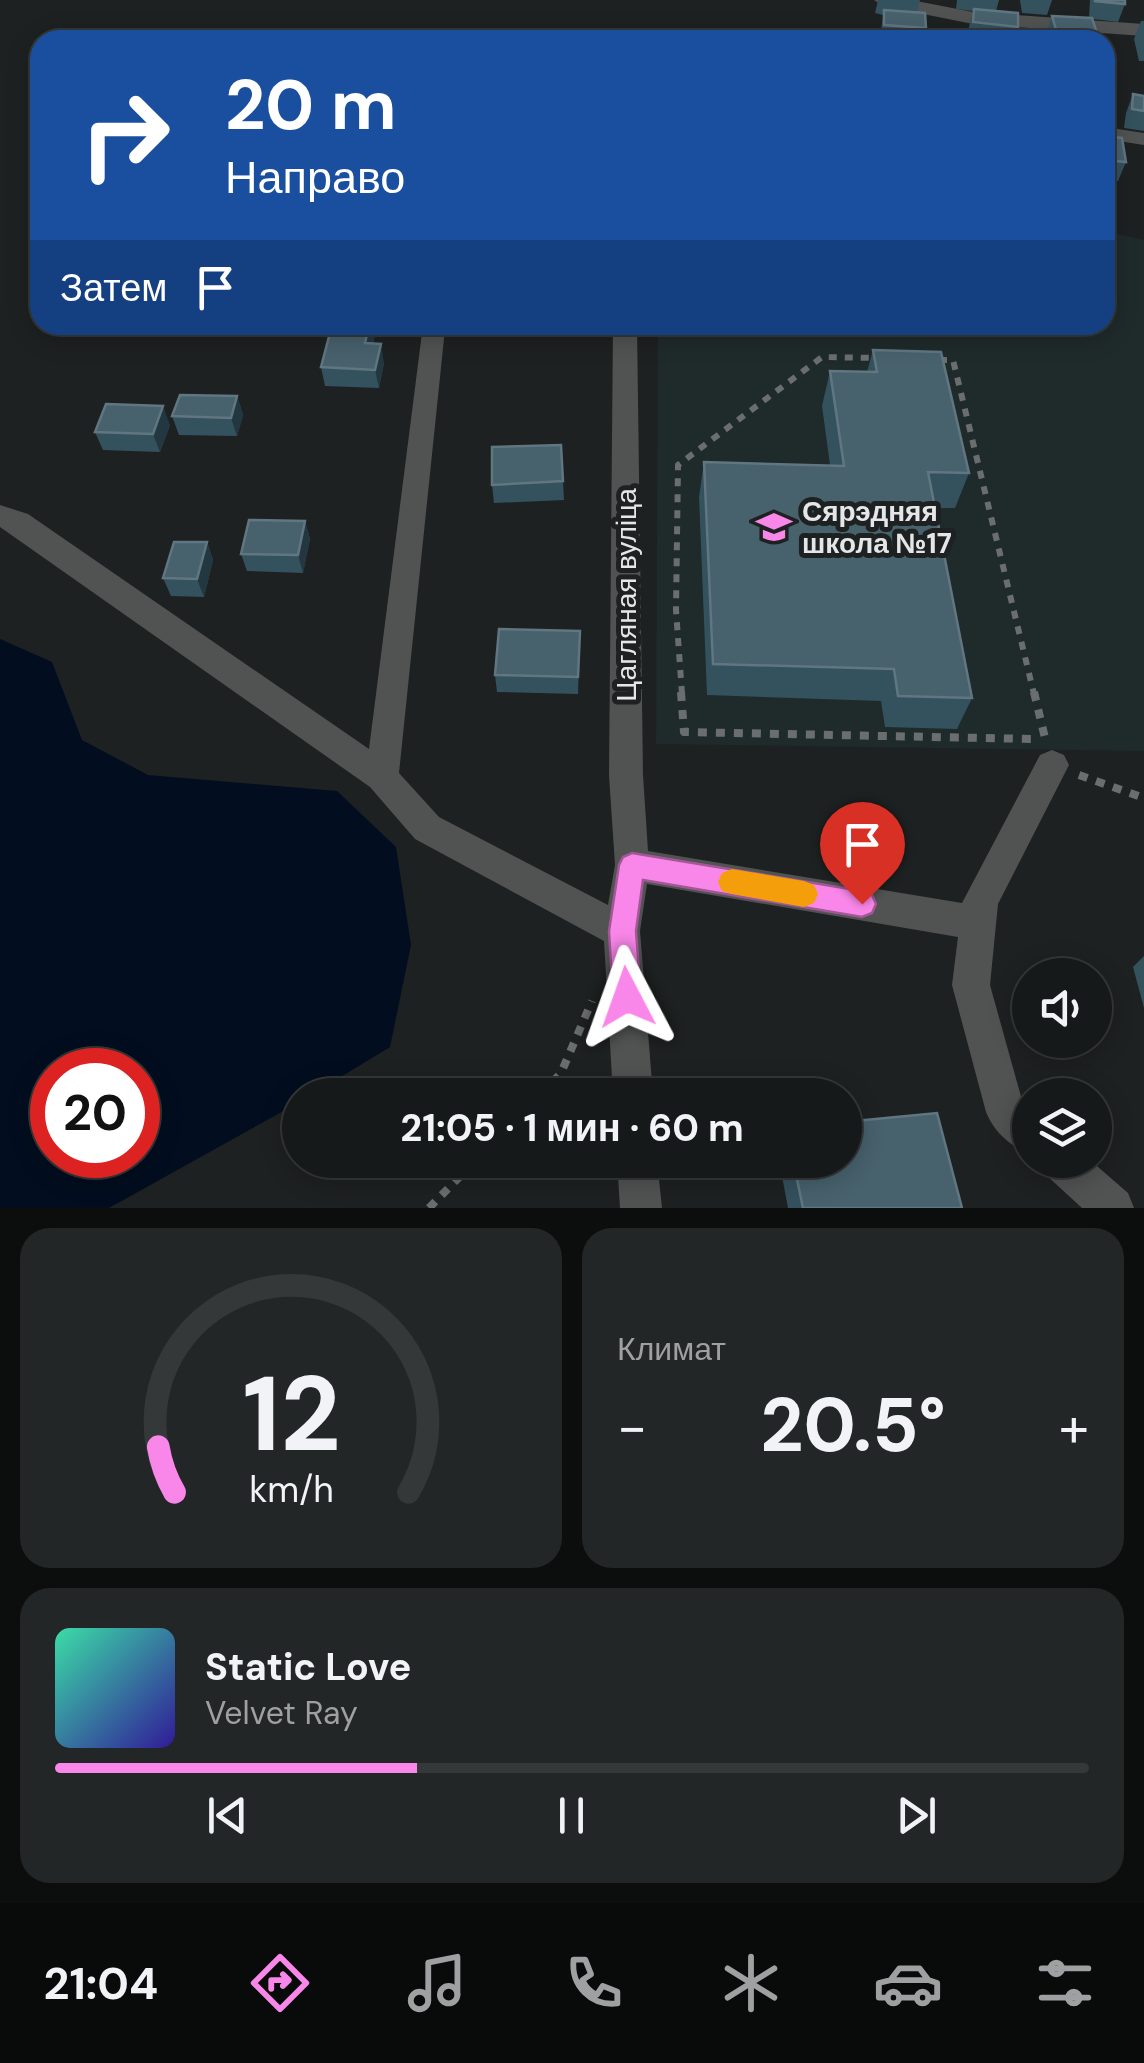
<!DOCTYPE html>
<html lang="ru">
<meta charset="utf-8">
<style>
:root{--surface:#161919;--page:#232626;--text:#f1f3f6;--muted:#9ea0a2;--line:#353838;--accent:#f987e9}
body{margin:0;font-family:"DM Sans",sans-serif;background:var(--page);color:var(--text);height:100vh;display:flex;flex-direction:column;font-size:38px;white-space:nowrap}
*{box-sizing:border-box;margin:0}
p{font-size:32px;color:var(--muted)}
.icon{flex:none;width:55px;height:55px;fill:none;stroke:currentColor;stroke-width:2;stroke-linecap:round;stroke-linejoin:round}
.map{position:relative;height:1208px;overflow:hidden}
.drawer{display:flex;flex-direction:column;gap:20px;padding:20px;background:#0c0e0e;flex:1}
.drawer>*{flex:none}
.top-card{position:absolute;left:30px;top:30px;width:1085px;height:305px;border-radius:30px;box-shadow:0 5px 25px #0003,0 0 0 2px var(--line);background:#1a4fa0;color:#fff;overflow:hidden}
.tools{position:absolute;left:1012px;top:958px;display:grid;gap:20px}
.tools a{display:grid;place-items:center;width:100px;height:100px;border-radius:50%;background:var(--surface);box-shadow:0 5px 25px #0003,0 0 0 2px var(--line);font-size:50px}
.speed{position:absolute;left:30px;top:1048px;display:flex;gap:20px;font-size:50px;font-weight:700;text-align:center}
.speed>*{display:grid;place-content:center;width:130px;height:130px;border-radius:50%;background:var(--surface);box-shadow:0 5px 25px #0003,0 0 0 2px var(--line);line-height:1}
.speed .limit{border:15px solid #d22;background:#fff;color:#111}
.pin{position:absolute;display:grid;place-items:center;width:85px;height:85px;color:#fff;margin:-102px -42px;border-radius:50% 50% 50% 0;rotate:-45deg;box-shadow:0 0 10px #0007}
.pin .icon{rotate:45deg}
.me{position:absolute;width:110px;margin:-55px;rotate:356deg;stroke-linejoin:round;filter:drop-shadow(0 0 8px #0008)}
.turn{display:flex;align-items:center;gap:35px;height:210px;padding:0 30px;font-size:45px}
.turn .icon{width:130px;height:130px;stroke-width:2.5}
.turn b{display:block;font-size:70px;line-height:85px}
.then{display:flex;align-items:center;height:95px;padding:0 30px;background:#0003;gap:20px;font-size:38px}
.big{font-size:75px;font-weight:700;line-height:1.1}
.drawer .tile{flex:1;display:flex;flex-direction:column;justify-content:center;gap:15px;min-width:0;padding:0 35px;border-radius:30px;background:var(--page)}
.drawer .dial{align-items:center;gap:0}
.dial svg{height:260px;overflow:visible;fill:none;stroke:var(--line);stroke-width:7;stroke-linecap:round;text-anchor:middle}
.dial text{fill:var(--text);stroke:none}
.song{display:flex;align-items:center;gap:30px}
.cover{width:120px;height:120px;border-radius:15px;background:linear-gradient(135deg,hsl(160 70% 55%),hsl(250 70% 35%))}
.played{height:10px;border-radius:5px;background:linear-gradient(90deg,var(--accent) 35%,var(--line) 35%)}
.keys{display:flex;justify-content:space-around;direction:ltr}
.heat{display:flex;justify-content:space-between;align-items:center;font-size:55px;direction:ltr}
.drawer .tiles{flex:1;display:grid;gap:20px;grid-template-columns:1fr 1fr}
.tile:last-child{grid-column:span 2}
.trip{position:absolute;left:282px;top:1078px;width:580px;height:100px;border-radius:50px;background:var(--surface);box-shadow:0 5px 25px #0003,0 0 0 2px var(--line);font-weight:700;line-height:100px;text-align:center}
.menu{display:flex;height:160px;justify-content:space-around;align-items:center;background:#090a0a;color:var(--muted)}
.menu .icon{width:70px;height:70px}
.menu .selected{color:var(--accent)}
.menu b{font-size:45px;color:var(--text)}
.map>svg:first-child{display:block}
.built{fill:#1f2a2b}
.water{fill:#020d1f;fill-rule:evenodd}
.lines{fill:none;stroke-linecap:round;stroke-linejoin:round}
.path-far1{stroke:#6b6e6e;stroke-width:6;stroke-dasharray:8 8;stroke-linecap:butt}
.path{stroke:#6b6e6e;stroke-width:8;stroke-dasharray:9 9;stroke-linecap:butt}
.minor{fill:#515252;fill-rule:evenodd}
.wall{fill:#34515e}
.shaded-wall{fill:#233740}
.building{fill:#47616d;stroke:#607680;stroke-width:2.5}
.route{fill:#f987e9;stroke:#a25897;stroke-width:2.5}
.slow{fill:#f59e0b}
.labels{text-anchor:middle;stroke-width:10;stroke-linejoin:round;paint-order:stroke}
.poi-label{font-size:28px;font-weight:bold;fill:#e4e6e7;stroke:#1e2121;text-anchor:start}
.street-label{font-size:28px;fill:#e4e6e7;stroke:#1e2121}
</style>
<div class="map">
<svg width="1144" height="1208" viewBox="0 0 1144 1208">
<rect width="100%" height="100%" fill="#1e2121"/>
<path class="built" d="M1105,231L1144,240V751L656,744L658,325H1105Z"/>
<path class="water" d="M0,639L52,662L82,740L148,775L337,791L396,847L411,945L390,1047L311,1095H300V1102L287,1109L109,1208H0ZM52,1070H138V1155H52Z"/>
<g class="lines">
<g class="path-far1">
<path d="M939,360H953L1034,694"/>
<path d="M682,694L676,610L678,465L822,357L876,358"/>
</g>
<g class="path">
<path d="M681,692L684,732L1034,739"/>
<path d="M1034,692L1045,738"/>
<path d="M1079,775L1144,798"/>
<path d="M540,1095L561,1073L592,1001"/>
<path d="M429,1208L476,1160"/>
</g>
<g class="minor">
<path d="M874,0H911L973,12L1144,24V36L973,24L883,6Z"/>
<path d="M1105,127L1144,133V145L1105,139Z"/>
<path d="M423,325H443L445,329L399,773L439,817L608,905L615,865L609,775L613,325H637L643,775L648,851L962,903L1040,755L1052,750L1064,755L1069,765L998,904L990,985L1022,1100L1030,1107V1154C1010,1146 994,1132 986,1112L952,985L958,937L647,884L640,931L653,1095H613L604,941L415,839L370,787L0,527V505L28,514L369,749Z"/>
<path d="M617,1160H657L662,1208H620Z"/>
<path d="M1039,1160H1090L1128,1193L1134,1208H1082L1045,1174Z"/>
</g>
</g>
<g class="wall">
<path d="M878,0H920L917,13L926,28L923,40H880L883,15L875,13Z"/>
<path d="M957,0H999L996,11L1018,27L1014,40H968L969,27L973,11L956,9Z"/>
<path d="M1020,0H1052L1047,15L1022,13Z"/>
<path d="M1090,0H1125V4L1118,22L1093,19L1098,36L1096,40H1048L1046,34L1052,16L1089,18Z"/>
<path d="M1141,21H1144V61H1139L1134,39Z"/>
<path d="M1133,94L1144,96V131L1124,128L1126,113Z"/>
<path d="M1105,136L1126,162L1118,181L1105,180Z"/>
<path d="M375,335L373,344L384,363L379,388L325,386L321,367Z"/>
<path d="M873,350L969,473L955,508H935L972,698L957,729L885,727L881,701L707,695L699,497L704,462L830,465L822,406L830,371L867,372Z"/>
<path d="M237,396L243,415L237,436L179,435L172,416Z"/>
<path d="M170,425L160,452L103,450L95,432Z"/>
<path d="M563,481L564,500L494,503L492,485Z"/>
<path d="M305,521L310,539L303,573L247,571L241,554Z"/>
<path d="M207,542L213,560L204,597L171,596L163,578Z"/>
<path d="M580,631L578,694L497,692L495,675Z"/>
<path d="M1144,956V1008L1133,967Z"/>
<path d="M779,1160H845L962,1208H788Z"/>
</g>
<g class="shaded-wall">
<path d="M369,325H373L375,335L368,362L365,343Z"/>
<path d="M381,344L384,363L379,388L375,370Z"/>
<path d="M237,396L243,415L237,436L231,418Z"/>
<path d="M163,406L170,425L160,452L153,434Z"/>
<path d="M305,521L310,539L303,573L298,555Z"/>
<path d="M207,542L213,560L204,597L197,579Z"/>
</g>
<g class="building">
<path d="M1095,0H1125V4L1095,1Z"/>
<path d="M974,9L1018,13V27L973,22Z"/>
<path d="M884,10L925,13L926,28L884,25Z"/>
<path d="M1052,16L1092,18L1098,36L1057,33Z"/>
<path d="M1133,94L1144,96V111L1132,109Z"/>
<path d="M1105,136L1122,138L1126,162L1105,160Z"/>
<path d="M332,325H369L365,343L381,344L375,370L321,367Z"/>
<path d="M873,350L941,352L969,473L928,472L972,698L898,696L894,669L713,664L704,462L844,466L830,371L877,372Z"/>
<path d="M180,395L237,396L231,418L172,416Z"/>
<path d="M106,404L163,406L153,434L95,432Z"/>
<path d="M561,445L563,481L492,485V447Z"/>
<path d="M249,520L305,521L298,555L241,554Z"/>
<path d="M174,542H207L197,579L163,578Z"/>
<path d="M499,629L580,631L578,677L495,675Z"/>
<path d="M937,1113L962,1208H803L793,1160H845V1122Z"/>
</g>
<path class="route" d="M632,853L862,891L872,895L876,904L872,913L862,917L643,880L636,931L641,997L637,1007L627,1011L617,1007L613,997L609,931L619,865L623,857Z"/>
<path class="slow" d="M732,869L804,881L814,885L818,894L814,903L804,907L732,894L722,891L718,882L722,873Z"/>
<defs>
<symbol id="school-bare" viewBox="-9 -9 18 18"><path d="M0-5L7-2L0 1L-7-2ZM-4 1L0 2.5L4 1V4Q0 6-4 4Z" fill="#f987e9" stroke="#1e2121" stroke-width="2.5" paint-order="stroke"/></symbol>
</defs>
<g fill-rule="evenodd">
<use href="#school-bare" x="749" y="502" width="50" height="50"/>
</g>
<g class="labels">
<g class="poi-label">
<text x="802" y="521">Сярэдняя<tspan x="802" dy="32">школа №17</tspan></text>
</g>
<g class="street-label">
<text transform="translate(626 595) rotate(-90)" y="10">Цагляная вуліца</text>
</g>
</g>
</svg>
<div class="tools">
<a><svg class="icon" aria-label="sound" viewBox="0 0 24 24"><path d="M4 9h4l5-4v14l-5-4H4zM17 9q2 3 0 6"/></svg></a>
<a><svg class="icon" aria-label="layers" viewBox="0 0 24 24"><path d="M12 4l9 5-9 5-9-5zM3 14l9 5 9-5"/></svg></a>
</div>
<div class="speed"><div class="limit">20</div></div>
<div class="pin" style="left:862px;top:904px;background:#d93025"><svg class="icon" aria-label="arrive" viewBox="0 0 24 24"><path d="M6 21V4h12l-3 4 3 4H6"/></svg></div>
<svg class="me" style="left:627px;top:997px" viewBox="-20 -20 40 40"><path d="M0-17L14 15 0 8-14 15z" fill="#f987e9" stroke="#fff" stroke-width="4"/></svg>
<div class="trip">21:05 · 1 мин · 60 m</div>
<div class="top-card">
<div class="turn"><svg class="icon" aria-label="right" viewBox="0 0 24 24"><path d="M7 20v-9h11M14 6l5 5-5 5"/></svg><div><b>20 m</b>Направо</div></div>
<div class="then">Затем<svg class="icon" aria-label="arrive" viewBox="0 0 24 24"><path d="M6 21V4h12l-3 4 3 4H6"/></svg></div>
</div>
</div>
<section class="drawer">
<div class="tiles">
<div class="tile dial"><svg viewBox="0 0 100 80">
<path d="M14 69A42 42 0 1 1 86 69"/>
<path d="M14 69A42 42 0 0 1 9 55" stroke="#f987e9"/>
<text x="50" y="56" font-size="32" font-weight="700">12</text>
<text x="50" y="72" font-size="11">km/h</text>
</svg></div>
<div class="tile"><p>Климат</p>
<div class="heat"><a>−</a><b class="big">20.5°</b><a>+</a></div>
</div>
<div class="tile">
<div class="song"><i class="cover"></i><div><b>Static Love</b><p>Velvet Ray</p></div></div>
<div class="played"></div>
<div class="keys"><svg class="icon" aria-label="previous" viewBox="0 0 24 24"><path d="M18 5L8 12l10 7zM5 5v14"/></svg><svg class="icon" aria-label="pause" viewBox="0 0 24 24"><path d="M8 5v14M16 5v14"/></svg><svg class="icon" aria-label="next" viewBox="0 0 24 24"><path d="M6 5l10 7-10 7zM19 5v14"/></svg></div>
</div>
</div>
</section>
<nav class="menu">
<b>21:04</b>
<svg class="icon selected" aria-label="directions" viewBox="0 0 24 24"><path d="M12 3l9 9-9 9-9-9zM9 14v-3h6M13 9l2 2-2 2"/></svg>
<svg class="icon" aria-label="music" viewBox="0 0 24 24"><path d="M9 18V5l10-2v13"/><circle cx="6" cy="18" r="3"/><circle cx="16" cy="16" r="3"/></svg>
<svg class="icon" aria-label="phone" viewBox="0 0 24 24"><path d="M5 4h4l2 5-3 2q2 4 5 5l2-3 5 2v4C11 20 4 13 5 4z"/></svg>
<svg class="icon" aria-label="climate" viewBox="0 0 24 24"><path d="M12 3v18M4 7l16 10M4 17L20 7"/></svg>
<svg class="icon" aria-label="car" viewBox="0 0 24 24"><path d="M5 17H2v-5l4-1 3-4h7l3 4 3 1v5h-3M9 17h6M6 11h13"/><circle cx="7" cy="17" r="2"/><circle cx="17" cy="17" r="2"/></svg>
<svg class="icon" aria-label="filters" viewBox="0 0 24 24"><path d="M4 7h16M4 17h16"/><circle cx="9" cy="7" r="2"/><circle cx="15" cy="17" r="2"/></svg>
</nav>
